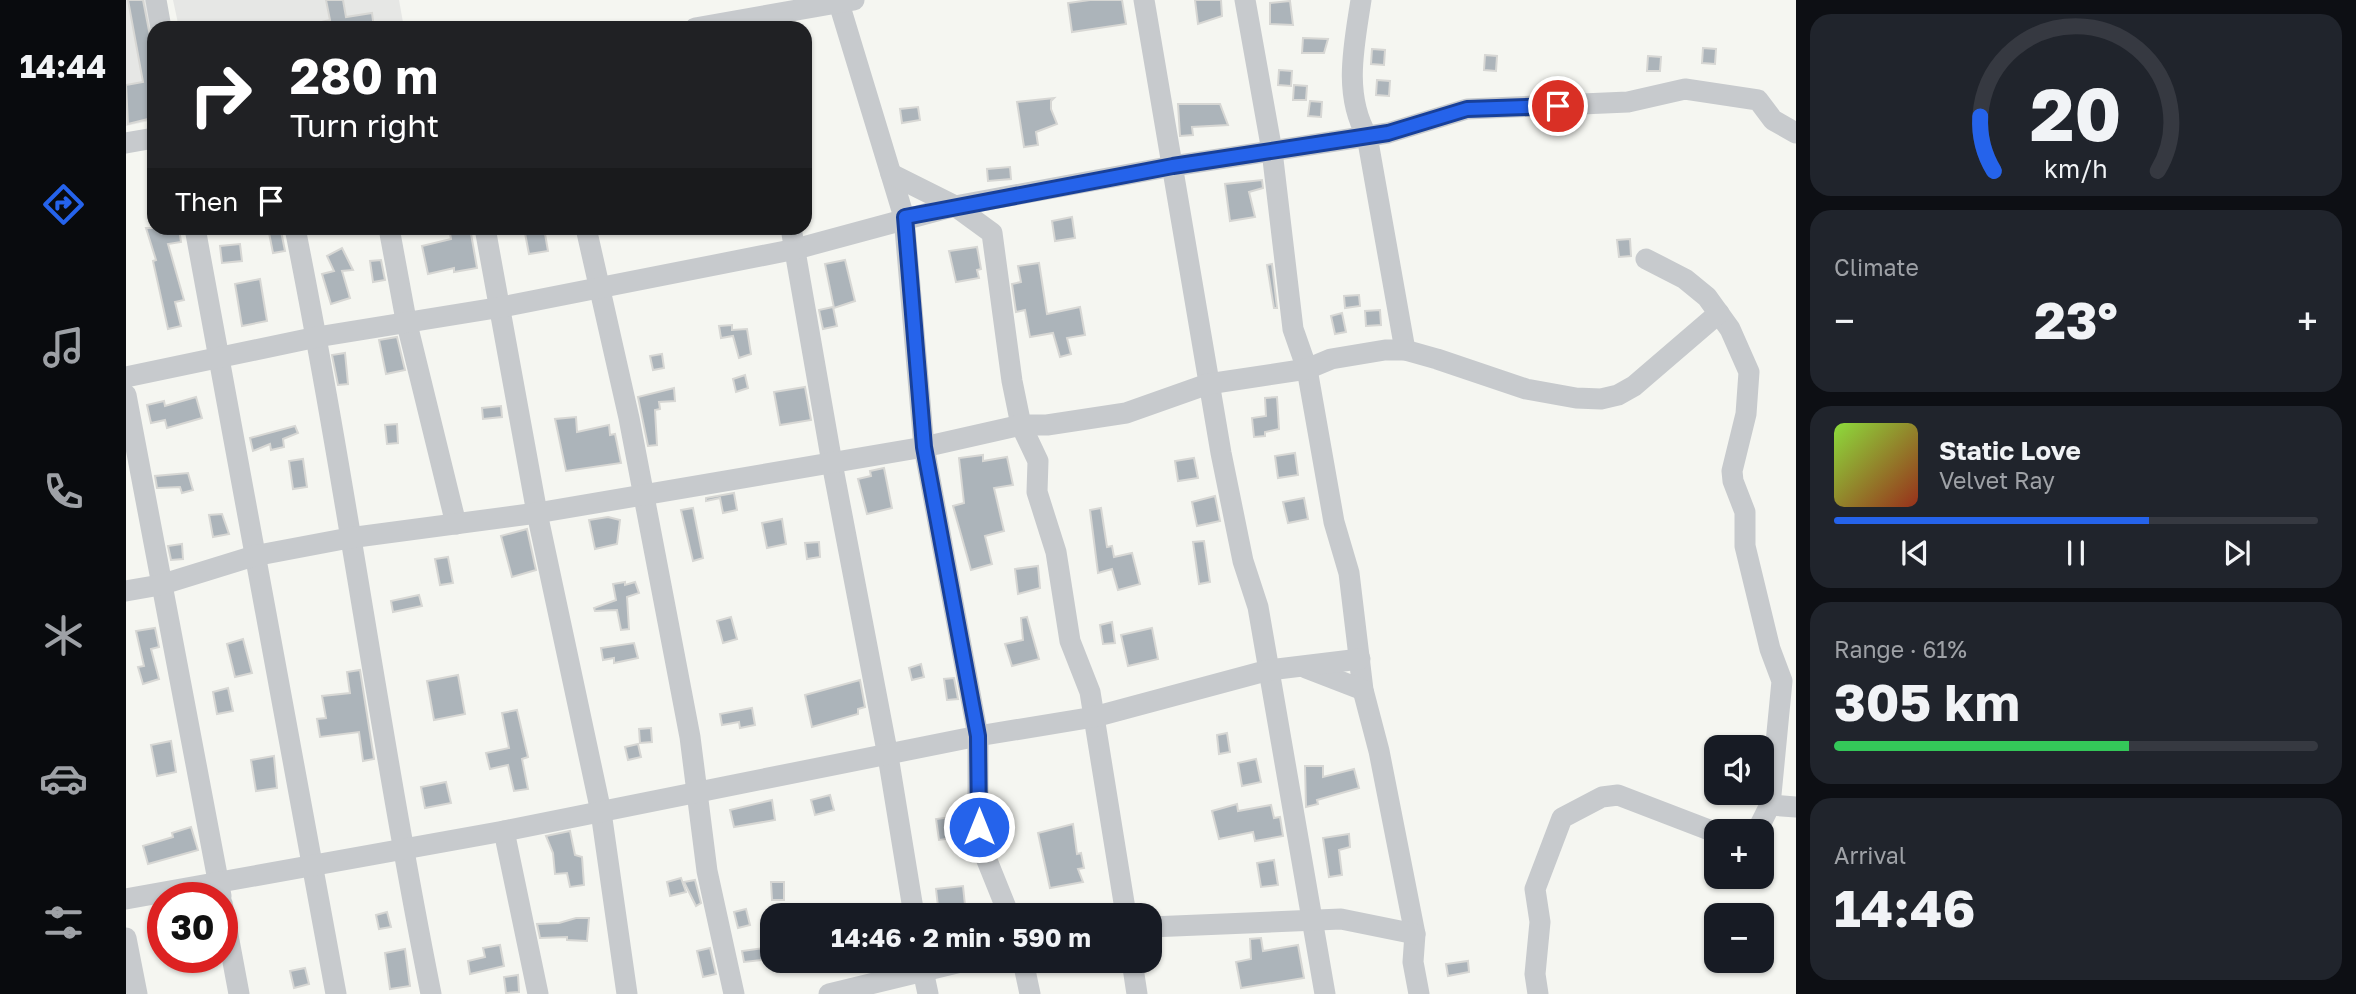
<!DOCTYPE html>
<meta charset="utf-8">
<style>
:root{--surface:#171b24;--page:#20242c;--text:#f1f3f6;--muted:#9ea1a6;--line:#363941;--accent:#2563eb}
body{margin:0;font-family:"Golos Text",sans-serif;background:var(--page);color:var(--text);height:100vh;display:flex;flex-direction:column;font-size:26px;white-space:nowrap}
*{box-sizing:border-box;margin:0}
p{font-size:23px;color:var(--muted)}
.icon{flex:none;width:38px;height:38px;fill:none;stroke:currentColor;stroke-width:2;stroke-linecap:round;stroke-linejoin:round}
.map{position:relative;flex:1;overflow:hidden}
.drawer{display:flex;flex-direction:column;gap:14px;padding:14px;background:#0d0f14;width:560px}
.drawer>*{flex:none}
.banner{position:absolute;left:21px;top:21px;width:665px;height:214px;border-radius:21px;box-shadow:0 2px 5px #0004;background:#202124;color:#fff;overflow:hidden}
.buttons{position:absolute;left:1578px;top:735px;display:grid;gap:14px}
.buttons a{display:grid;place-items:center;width:70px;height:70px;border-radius:14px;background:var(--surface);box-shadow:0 2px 5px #0004;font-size:35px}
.speed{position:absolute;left:21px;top:882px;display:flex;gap:14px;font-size:35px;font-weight:700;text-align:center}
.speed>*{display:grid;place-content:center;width:91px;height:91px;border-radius:50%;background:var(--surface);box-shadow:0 2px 5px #0004;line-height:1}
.speed .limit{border:10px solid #d22;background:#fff;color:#111}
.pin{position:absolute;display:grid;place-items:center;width:60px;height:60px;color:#fff;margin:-30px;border:4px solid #fff;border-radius:50%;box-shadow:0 2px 7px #0007}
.me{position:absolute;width:77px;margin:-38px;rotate:0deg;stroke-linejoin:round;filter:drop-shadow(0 0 5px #0008)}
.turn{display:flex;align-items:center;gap:24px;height:147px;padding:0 28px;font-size:32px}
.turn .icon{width:91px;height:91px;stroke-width:2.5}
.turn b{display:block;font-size:49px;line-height:60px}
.then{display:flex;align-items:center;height:66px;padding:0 28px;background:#0003;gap:14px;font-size:26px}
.big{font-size:52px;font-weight:700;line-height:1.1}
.drawer .tile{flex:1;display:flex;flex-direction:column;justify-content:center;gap:10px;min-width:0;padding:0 24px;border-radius:21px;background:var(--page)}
.drawer .dial{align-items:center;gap:0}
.dial svg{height:182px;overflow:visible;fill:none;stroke:var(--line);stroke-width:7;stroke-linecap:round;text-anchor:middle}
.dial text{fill:var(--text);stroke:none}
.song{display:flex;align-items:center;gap:21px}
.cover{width:84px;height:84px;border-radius:10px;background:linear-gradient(135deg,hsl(90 70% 55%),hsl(10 70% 35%))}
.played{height:7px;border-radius:4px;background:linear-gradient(90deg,var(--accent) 65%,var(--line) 65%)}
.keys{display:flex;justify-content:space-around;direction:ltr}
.heat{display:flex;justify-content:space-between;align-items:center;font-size:38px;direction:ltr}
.charge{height:10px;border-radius:5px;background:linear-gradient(90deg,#34c759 61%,var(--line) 0)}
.trip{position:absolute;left:634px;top:903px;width:402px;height:70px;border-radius:21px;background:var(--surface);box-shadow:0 2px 5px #0004;font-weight:700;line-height:70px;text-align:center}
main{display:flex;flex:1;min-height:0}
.tabs{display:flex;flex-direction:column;width:126px;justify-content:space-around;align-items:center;background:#090b0e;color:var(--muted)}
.tabs .icon{width:49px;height:49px}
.tabs .on{color:var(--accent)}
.tabs b{font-size:32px;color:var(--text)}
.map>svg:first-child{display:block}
.built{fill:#e6e7e5}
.building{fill:#acb4ba;stroke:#d7d7d4;stroke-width:2}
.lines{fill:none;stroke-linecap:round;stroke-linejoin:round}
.minor{stroke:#c7cacd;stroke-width:21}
.route-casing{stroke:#184099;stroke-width:18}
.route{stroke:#2563eb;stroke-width:12}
</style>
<main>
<nav class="tabs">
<b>14:44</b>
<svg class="icon on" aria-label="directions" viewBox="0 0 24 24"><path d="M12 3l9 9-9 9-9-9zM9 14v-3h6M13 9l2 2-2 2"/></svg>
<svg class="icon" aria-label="music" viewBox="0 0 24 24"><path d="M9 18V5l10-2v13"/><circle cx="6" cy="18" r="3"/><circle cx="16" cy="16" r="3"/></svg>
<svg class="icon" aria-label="phone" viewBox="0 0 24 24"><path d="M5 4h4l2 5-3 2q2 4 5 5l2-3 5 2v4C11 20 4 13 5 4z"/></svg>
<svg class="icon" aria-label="climate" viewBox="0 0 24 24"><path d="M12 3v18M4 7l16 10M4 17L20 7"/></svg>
<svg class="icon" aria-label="car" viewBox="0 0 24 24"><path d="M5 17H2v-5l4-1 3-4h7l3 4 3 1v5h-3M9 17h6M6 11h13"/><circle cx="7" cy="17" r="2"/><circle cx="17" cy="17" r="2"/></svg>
<svg class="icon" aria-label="filters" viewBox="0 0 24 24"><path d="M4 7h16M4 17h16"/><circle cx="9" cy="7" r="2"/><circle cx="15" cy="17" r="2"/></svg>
</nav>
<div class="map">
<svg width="1670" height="994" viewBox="0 0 1670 994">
<rect width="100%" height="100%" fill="#f5f6f1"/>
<g class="built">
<path d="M0,0H22L28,33V120L0,126Z"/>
<path d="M47,0H273L278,28H53Z"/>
</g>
<g class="building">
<path d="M2,0H17L28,56V108L24,109L26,118L2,124L0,85L17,82Z"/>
<path d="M200,0H217L220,17L246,13L248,28H195V22L204,20Z"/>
<path d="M964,0H996L1000,24L946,32L942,3Z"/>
<path d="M1069,0H1095L1096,16L1072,24Z"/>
<path d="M1164,1L1167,25L1144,24V3Z"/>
<path d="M1177,38L1202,39L1198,53H1176Z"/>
<path d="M1577,48L1590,49L1589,64L1576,63Z"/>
<path d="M1246,49L1259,50L1258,65L1245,64Z"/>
<path d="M1359,55L1371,56L1370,71L1358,70Z"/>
<path d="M1522,56L1535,57L1534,71H1521Z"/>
<path d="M1153,70L1166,71L1165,86L1152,85Z"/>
<path d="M1251,80L1264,81L1263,96L1250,95Z"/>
<path d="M1168,85L1181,86L1180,100H1167Z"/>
<path d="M928,98L925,101V109L931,124L910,132L912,145L898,147L891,102Z"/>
<path d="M1184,101L1196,102L1195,117L1182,116Z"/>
<path d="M1052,104H1094L1102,125L1066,127L1067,135L1054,136Z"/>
<path d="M792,107L794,120L776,123L774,109Z"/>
<path d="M884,167L885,179L862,181L861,169Z"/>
<path d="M1136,180L1137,188L1123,192L1129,217L1104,221L1099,184Z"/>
<path d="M946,217L949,238L929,241L926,221Z"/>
<path d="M20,228H53L55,242L42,244L58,300L49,302L55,326L42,329L27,261L30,260Z"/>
<path d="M323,228H344L351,268L328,272V268L302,274L296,246L325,239Z"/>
<path d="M398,228H418L422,251L403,254Z"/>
<path d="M155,231L159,251L147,253L143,233Z"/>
<path d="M1504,239L1505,256L1493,257L1491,240Z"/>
<path d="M114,244L116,261L96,263L94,246Z"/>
<path d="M851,247L855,269L851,270L853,278L830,282L823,251Z"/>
<path d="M216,248L227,270L216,271L224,298L205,304L196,274L208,271L201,256Z"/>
<path d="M255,260L259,280L247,282L244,261Z"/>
<path d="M719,260L729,301L708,308L699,264Z"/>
<path d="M913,263L921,314L954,307L959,335L941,338L945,354L934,357L927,333L904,337L899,310L890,312L886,284L895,282L892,266Z"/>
<path d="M1146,264L1151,308H1148L1141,265Z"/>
<path d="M134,279L141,321L116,326L109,284Z"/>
<path d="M1233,295L1234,306L1219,308L1218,296Z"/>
<path d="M707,307L711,326L697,329L693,310Z"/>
<path d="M1254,310L1255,325L1240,326L1239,311Z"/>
<path d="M1216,313L1220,332L1209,334L1205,316Z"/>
<path d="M606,325V330L621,329L625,354L613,358L607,336L595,338L593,326Z"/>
<path d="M271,337L279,370L260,374L253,340Z"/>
<path d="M219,353L222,384L212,385L206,355Z"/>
<path d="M536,354L538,368L527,370L524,356Z"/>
<path d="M619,375L622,388L610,392L607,379Z"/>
<path d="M679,387L685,420L654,425L648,392Z"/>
<path d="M548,388L549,401L533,402L534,409L529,410L531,445L522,446L512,397Z"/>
<path d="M70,397L76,418L41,428L39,420L25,423L21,405L38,401L39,406Z"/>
<path d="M1151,397L1153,429L1139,432V436L1128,437L1126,418L1140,416L1139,398Z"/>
<path d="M375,406L376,417L357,419L356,408Z"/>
<path d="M450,417L451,432L483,425L484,435L489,434L495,463L440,471L429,419Z"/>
<path d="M271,424L272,443L261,444L259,425Z"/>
<path d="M169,426L172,433L157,439L158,447L145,450L144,444L127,451L124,438Z"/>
<path d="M1169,453L1172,475L1152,478L1149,456Z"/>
<path d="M857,455V461L881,457L887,485L868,488L878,531L859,536L866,564L845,570L827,506L838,503L833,458Z"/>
<path d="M1068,458L1072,478L1052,481L1049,461Z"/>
<path d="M177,459L181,487L167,489L163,461Z"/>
<path d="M758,468L766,508L741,514L732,479L745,476L744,471Z"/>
<path d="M62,473L67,490L56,493L54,487L31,488L29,476Z"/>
<path d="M608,493L611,510L597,513L594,498L580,501V498Z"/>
<path d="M1089,496L1094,521L1071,526L1066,502Z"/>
<path d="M1178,498L1182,519L1162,523L1157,502Z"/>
<path d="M567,508L577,558L567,561L555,510Z"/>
<path d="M975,508L981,547L986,546L988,557L1006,553L1014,584L992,590L986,569L972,573L964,510Z"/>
<path d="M96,514L103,534L87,537L83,515Z"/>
<path d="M482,517L494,520L491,544L469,549L463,520Z"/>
<path d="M656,519L660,544L641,548L636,523Z"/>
<path d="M401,529L410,570L386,577L375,536Z"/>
<path d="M1078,541L1084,582L1073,584L1067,542Z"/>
<path d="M693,542L694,557L681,559L679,543Z"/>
<path d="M56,544L57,559L45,560L42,546Z"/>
<path d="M322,557L327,583L314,585L309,559Z"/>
<path d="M912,566L914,588L892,594L889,569Z"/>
<path d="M499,582V585L509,582L513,593L501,597L503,629L495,630L491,610L469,611L468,608L490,600L487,584Z"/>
<path d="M293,595L296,606L267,612L265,601Z"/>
<path d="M605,617L611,639L597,643L591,621Z"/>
<path d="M901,617L913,659L886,666L879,644L897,640L895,618Z"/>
<path d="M986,622L989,643L977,644L974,625Z"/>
<path d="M29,628L33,647L25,649L33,679L17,684L12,667L18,666L10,631Z"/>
<path d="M1026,628L1032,659L1002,666L995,635Z"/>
<path d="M117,639L126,673L109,677L101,644Z"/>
<path d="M508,643L512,658L488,663V658L477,660L475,648Z"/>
<path d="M795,664L798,677L786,680L783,668Z"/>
<path d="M234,670L248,759L237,761L233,732L194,737L191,719L200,718L196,696L224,693L221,672Z"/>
<path d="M332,675L339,714L308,720L301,681Z"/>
<path d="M828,678L832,699L821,700L818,679Z"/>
<path d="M734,680L739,707L732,709V714L686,727L679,695Z"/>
<path d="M102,688L107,711L91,714L87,692Z"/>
<path d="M626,708L629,725L614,728L613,722L596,725L594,714Z"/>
<path d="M391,710L402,757L396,759L402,789L388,791L382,765L364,769L360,753L383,748L376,713Z"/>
<path d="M525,728L526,742L514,743L513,729Z"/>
<path d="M1101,733L1104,752L1093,754L1091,735Z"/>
<path d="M45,741L50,772L31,776L25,745Z"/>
<path d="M512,744L515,757L502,760L499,747Z"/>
<path d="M148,756L151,788L130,791L125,760Z"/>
<path d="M1130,759L1135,782L1116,786L1112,763Z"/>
<path d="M1179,766H1197V777L1228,769L1233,788L1191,800L1192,804L1180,807Z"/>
<path d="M320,782L325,803L299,808L295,787Z"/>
<path d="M704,795L708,810L689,815L685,800Z"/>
<path d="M646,800L649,820L608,827L604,810Z"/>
<path d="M1111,804L1112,811L1145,805L1148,818L1154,817L1157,836L1129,841L1127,832L1093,839L1086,811Z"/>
<path d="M825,817L828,838L813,840L810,819Z"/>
<path d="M947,824L951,854L955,853L958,868L952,869L957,882L924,888L912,833Z"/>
<path d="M65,827L72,850L22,864L17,846L47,837L46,833Z"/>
<path d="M444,831L449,855L456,857L458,885L444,887L441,873L429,874L427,853L420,836Z"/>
<path d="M1223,834L1224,847L1213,850L1216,875L1203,877L1197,838Z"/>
<path d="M1148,860L1152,885L1135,887L1131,863Z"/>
<path d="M555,878L560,892L544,896L541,882Z"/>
<path d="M569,880L575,903L570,906L558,882Z"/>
<path d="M645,882H658V900H646Z"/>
<path d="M837,886L840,915H813L810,889Z"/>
<path d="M620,909L624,925L612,928L608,912Z"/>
<path d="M261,912L265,927L253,929L250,915Z"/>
<path d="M450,918H463L461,941L441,940V937L414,938L411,924L433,923Z"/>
<path d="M1135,938L1137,951L1172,945L1178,978L1115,988L1110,962L1125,959L1124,939Z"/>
<path d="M374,945L378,966L344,974L342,961L359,957L357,948Z"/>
<path d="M645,947L646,959L618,962L616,951Z"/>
<path d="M584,948L590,974L577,977L571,951Z"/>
<path d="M279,949L284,986L264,989L259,953Z"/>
<path d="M1342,961L1343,972L1322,976L1320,964Z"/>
<path d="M179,968L183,984L168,988L164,971Z"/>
<path d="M392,975L393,992L380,993L378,977Z"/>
</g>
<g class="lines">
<g class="minor">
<path d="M30,0L35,28"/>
<path d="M712,0L778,217L798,447L852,736V838L883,915"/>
<path d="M1018,0L1095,453L1117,561L1132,607L1199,994"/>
<path d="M1119,0L1146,151L1167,329L1181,369L1208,522L1223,573L1237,690L1253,751L1289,934L1287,962L1293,994"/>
<path d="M1235,0C1228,46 1217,94 1241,136L1279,350"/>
<path d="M569,28L728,0"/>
<path d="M0,143L28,138"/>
<path d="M765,174L829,206L866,233L886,381L895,425L912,461L911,492L930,552L944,641L964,692L1000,915"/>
<path d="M69,228L210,994"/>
<path d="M169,228C220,482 254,739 305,994"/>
<path d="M263,228L280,320L330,524"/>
<path d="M359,228L411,513L475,812L501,994"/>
<path d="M460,228L503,418L564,737L581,871L608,994"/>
<path d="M665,228L706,463L762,756L788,915"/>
<path d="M1520,259L1559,279L1581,297L1604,329L1623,372L1620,414L1606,471L1607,481L1619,512V546L1644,649L1656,681L1644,805L1633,827L1624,831"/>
<path d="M0,377L191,337L376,307L670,249L829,206L1047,166L1262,133L1341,109L1502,102L1559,89L1632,100L1647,120L1670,133"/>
<path d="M0,395L95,896"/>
<path d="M0,591L34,585L128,556L223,538L411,513L798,447L895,425H921L1000,413L1082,384L1181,369L1205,359L1259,350H1279L1311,359L1400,389L1450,398L1475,399L1492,395L1508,386L1593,313"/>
<path d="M1180,668L1237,690"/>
<path d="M1644,805L1670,807"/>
<path d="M378,831L412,994"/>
<path d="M0,899L378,831L852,736L968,717L1143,670L1234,659"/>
<path d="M96,903L113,994"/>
<path d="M1024,927L1215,919L1289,934"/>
<path d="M0,938L11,994"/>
<path d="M795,961L802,994"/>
<path d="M897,961L904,994"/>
<path d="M1006,961L1011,994"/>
<path d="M703,994L839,961"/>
<path d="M1412,994L1409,974L1414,922L1409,889L1436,818L1476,797L1492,795L1591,833"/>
</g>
</g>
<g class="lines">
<defs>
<path id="route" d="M853,827L852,736L798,447L779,217L1047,166L1262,133L1341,109L1432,106"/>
</defs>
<use href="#route" class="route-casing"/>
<use href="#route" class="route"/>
</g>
</svg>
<div class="buttons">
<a><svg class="icon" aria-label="sound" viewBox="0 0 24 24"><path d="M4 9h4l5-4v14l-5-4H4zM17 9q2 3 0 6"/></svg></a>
<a>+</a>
<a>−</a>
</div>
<div class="speed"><div class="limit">30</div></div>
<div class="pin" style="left:1432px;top:106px;background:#d93025"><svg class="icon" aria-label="arrive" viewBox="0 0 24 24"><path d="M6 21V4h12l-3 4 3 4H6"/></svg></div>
<svg class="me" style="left:853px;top:827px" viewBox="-20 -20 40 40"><circle r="17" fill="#2563eb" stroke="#fff" stroke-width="3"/><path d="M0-11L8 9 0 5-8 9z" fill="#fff"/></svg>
<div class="trip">14:46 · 2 min · 590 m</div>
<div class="banner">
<div class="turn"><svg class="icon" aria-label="right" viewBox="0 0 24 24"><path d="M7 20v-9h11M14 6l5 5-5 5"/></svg><div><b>280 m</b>Turn right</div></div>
<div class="then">Then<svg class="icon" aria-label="arrive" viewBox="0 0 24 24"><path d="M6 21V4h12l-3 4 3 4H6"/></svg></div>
</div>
</div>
<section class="drawer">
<div class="tile dial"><svg viewBox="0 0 100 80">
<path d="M14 69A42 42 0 1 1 86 69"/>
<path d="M14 69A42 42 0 0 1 8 45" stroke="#2563eb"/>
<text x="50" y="56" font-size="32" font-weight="700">20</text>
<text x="50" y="72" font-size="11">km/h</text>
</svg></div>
<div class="tile"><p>Climate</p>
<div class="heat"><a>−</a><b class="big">23°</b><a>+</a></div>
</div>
<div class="tile">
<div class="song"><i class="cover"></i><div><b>Static Love</b><p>Velvet Ray</p></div></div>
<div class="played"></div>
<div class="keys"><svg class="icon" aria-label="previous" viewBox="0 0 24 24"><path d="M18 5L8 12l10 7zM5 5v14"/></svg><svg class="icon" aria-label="pause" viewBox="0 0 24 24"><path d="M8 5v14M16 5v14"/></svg><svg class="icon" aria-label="next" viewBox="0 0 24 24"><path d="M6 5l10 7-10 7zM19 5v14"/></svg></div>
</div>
<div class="tile"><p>Range · 61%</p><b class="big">305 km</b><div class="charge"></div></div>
<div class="tile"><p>Arrival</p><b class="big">14:46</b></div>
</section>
</main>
